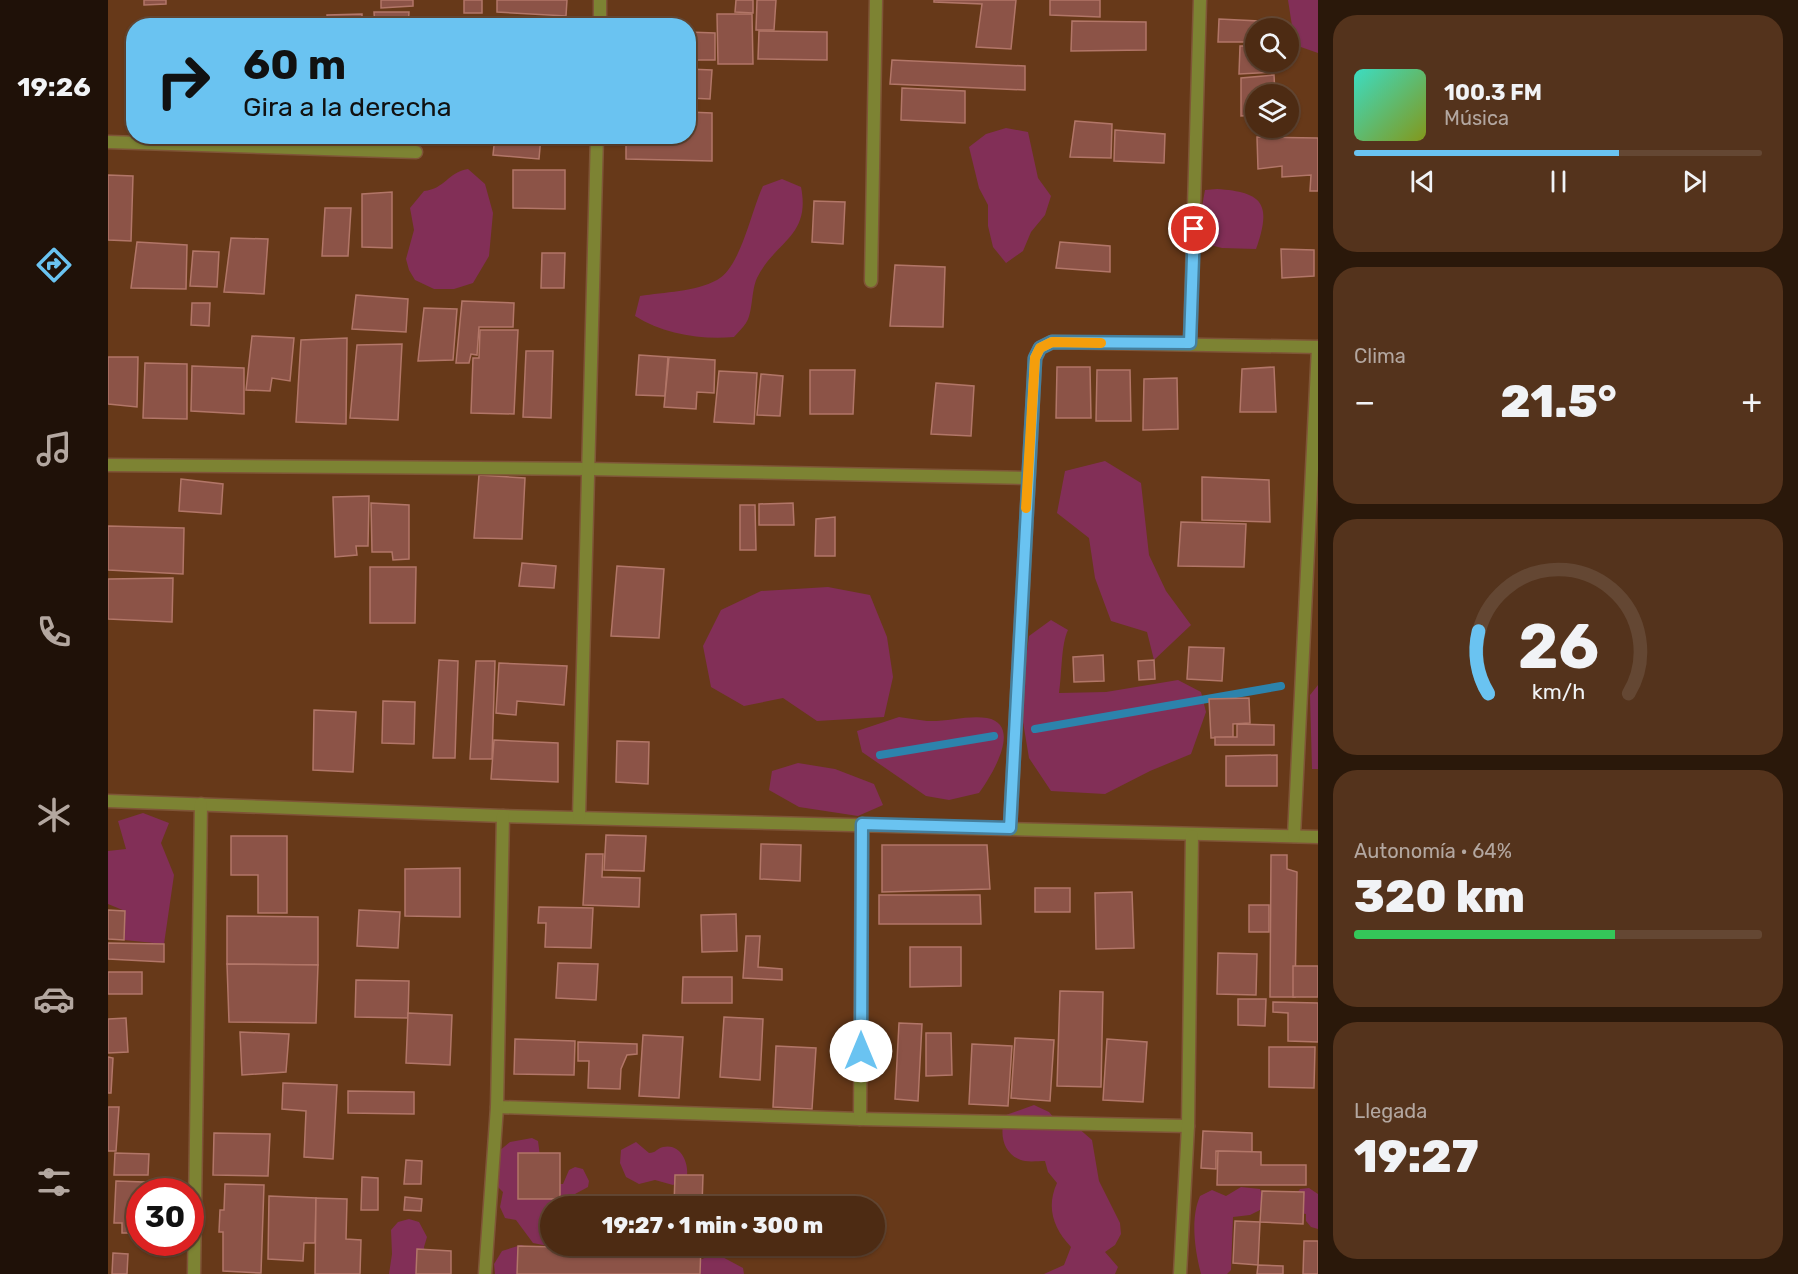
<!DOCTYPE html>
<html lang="es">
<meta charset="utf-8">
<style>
:root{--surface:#4d2b13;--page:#54331c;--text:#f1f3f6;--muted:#b3a7a0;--line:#644733;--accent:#6ac3f1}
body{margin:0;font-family:Rubik,sans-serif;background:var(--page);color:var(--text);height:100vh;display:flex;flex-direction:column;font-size:22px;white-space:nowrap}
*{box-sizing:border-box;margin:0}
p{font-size:20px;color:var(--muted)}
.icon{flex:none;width:33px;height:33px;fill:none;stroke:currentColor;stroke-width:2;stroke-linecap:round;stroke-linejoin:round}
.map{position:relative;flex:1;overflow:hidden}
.panel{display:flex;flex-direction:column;gap:15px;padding:15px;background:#2a180a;width:480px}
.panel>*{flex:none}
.top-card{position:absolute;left:18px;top:18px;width:570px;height:126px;border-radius:24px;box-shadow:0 2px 4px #0004,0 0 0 2px var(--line);background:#6ac3f1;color:#111;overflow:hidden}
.controls{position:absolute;left:1137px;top:18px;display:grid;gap:12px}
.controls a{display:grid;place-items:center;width:54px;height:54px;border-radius:50%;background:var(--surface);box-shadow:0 2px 4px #0004,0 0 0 2px var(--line);font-size:30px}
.speed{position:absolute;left:18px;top:1178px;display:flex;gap:12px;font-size:30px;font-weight:700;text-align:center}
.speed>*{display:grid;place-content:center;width:78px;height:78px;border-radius:50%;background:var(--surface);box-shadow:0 2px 4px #0004,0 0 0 2px var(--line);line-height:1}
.speed .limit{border:9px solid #d22;background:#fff;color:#111}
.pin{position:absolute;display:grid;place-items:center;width:51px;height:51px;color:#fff;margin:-26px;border:3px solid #fff;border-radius:50%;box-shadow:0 2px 6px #0007}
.me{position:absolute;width:66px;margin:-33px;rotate:0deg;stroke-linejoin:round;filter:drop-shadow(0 0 4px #0008)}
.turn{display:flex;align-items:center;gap:21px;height:126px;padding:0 18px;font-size:27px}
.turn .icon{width:78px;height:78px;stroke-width:2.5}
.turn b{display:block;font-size:42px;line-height:51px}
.big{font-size:45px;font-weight:800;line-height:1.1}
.panel .card{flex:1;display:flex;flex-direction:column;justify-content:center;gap:9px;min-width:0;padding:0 21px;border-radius:24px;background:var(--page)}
.panel .dial{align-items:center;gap:0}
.dial svg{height:156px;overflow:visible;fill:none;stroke:var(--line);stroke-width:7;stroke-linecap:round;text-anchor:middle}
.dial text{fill:var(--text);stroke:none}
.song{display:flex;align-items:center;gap:18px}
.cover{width:72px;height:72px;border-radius:9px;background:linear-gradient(135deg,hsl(170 70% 55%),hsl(70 70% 35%))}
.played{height:6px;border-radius:3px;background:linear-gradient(90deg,var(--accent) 65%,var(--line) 65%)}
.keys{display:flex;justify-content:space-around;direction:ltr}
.heat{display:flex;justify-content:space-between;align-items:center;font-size:33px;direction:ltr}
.charge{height:9px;border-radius:4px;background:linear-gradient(90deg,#34c759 64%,var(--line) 0)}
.trip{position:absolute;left:432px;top:1196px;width:345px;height:60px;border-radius:30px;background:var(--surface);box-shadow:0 2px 4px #0004,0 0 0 2px var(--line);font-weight:800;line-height:60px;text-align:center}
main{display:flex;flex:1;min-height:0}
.menu{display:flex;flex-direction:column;width:108px;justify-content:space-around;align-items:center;background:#1f1108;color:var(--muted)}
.menu .icon{width:42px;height:42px}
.menu .active{color:var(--accent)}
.menu b{font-size:27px;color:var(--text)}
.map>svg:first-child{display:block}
.green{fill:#822f57}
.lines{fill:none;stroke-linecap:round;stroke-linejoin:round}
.stream{stroke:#2c83ac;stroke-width:8}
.building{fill:#8c5347;stroke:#b27668;stroke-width:1.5}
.street-casing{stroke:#7f5537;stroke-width:15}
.street{stroke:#7d8333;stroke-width:12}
.route-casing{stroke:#457f9d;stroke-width:15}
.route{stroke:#6ac3f1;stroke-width:10}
.slow{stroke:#f59e0b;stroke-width:10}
</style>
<main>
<nav class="menu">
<b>19:26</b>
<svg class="icon active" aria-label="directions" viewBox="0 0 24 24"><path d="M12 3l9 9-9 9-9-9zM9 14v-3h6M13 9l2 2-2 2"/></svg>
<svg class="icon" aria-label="music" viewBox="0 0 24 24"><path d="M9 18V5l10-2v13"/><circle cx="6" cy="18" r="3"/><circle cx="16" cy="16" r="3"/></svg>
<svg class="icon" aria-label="phone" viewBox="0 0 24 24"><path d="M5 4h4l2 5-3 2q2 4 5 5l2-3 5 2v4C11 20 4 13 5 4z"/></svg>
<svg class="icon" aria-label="climate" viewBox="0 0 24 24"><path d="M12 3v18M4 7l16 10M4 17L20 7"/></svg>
<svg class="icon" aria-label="car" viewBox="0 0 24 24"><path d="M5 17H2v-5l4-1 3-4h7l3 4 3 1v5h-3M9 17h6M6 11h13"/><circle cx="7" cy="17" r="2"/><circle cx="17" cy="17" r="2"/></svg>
<svg class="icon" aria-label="filters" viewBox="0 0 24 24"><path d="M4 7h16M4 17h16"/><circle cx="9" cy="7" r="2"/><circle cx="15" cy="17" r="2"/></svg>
</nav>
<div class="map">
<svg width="1210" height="1274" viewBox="0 0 1210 1274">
<rect width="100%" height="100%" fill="#673919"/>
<g class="green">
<path d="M1180,0H1210V53L1187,45Z"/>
<path d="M898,128L920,132L930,178L943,196L937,215L923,232L915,251L898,263L885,247L880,226V205L871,188L861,147L878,134Z"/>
<path d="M360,169L377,184L385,213L381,256L365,283L346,289H326L307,280L301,270L298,259L306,230L302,208L316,191C337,189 340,172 360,169Z"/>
<path d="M674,179L693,187C703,237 667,241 649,278C643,291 645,313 638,323C635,328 630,332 626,337C593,340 555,334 527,316L532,296C556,292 587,292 609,280C633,267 643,211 655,186Z"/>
<path d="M1109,189C1155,192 1164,204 1148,249L1114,248L1094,243L1093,212L1097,190Z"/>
<path d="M997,461L1033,483L1041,555L1058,591L1083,625L1046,660L1039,632L1003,621L987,578L981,538L949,513L957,471Z"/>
<path d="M720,587L762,595L779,637L785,677L776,717L709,721L675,698L636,706L603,687L595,646L613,610L653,591Z"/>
<path d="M943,620L960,630C953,644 954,674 951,693L998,692L1070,680L1093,692L1098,712L1083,754L1042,771L997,794L943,791L921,758L912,704L921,636Z"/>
<path d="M1210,685V769H1204L1202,695Z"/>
<path d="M791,717C800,718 809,720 819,721C838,722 860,715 879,718C916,725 882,778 871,793L841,800L818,796L754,752L749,731Z"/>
<path d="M690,763L727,769L766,784L775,805L750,816L691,807L661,790L664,771Z"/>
<path d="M35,813L61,823L53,843L66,875L56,944L16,940L17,911L0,904V851L18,849L10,821Z"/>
<path d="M926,1105L941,1112L946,1118L969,1127L984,1140L991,1181L1012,1223L1013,1234L1007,1245L997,1252L1010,1267L1007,1274H936L956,1265L963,1247C945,1228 938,1207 949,1183L940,1172L937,1161C931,1161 923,1162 917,1161C895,1157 890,1133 898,1115Z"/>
<path d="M424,1138L430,1141L432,1156L450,1184H455L461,1170L467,1167L475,1169L481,1181L480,1187L467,1194L478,1206H442V1245H455L440,1246L425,1243L408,1220L397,1218L392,1207L395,1192L388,1185L385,1156L402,1142Z"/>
<path d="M528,1142L541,1153C548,1153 548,1149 555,1147C573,1143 581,1163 579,1177L565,1185L547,1180L531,1184L518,1177L512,1163L513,1150Z"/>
<path d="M1133,1187L1152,1189L1156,1200L1152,1210L1142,1215L1125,1217L1123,1270L1119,1274H1093C1087,1251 1082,1219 1092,1196L1104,1190L1118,1196Z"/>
<path d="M1201,1188L1210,1194V1229L1203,1227L1198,1221V1214L1192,1213L1188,1194L1192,1189Z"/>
<path d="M301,1219L311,1222L319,1237L316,1247L320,1274H281L284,1254L283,1230L290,1222Z"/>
<path d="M413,1245L423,1248L450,1274H387L386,1264L394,1251Z"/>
<path d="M607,1253L635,1268L636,1274H580L592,1260Z"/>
</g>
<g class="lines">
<g class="stream">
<path d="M927,729L1173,686"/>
<path d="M772,755L886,736"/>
</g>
</g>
<g class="building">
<path d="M36,0H58V4L36,5Z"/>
<path d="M273,0H305V6L273,8Z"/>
<rect x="356" y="0" width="18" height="13"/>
<path d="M389,0H459L458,16L389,12Z"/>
<path d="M628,0H645V13L627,12Z"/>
<path d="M649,0H668L666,30H648Z"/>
<path d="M826,0H908L903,49L868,47L874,4L826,2Z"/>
<path d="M942,0H992V17L942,15Z"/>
<path d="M266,12H301L300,26H267Z"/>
<path d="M254,14V26H220L219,15Z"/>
<path d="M609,14H644L645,64H610Z"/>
<path d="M40,19L69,20V26H39Z"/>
<path d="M123,19V26H83V20Z"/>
<path d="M1111,19L1151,21L1148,42H1110Z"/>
<rect x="408" y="21" width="51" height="5"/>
<path d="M964,21L1038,22V50L963,51Z"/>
<path d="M651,31L719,32V60L650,59Z"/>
<path d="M580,32L607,33V60H580Z"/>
<path d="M1132,46H1148V62H1169V72L1131,74Z"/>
<path d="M784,60L917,66V90L782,84Z"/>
<path d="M580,69L604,70L602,99L580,98Z"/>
<path d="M1166,75L1167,94H1148V115L1133,116V78Z"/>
<path d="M794,88L857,91V123L793,120Z"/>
<path d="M580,112L604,113V161L518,159V136H580Z"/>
<path d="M967,121L1004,124L1003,158L962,157Z"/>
<path d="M1007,130L1057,134L1056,163L1006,161Z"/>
<path d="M387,136H433L431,159L385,155Z"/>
<path d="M1149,137L1210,138V191H1202L1203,175L1174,177V166L1150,169Z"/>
<path d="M405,170H457V209L405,208Z"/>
<path d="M0,175L25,176L23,241L0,240Z"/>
<path d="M284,192V248L254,247V194Z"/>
<path d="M706,201L737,202L735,244L704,242Z"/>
<path d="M217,208H243L240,256H214Z"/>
<path d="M123,238L160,239L156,294L116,292Z"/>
<path d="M29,242L79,245L78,289L23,288Z"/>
<path d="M952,242L1002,246V272L948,268Z"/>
<path d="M1173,249L1206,250V276L1174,278Z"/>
<path d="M85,251L111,252L109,287L82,286Z"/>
<path d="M434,253H457L456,288H433Z"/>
<path d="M787,265L837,267L835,327L782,326Z"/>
<path d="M248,295L300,299L298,332L244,329Z"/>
<path d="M354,301L406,303L405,327H371L369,355L363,354L361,363H348Z"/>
<path d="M84,303H102L101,326L83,325Z"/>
<path d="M316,308L349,309L345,360L310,361Z"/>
<path d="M372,330H410L406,414L363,413L365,358H371Z"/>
<path d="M144,336L186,338L182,381L164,378L162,391L138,390Z"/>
<path d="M239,338L238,424L188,422L193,340Z"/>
<path d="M294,344L290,420L242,418L249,345Z"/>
<path d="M418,351H445L443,418L415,417Z"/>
<path d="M531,355L560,357L557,396L528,395Z"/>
<path d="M0,357H30L29,407L0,404Z"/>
<path d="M561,357L607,360L606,393L589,392L588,409L556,407Z"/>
<path d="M37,363L79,364V419L35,418Z"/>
<path d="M84,366L136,368V414L83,411Z"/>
<path d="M949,367H982L983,418H948Z"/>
<path d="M1166,367L1168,412H1132L1134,369Z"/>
<path d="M702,370H747L745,414H702Z"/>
<path d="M989,370H1022L1023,421H988Z"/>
<path d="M611,371L649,373L646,424L606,422Z"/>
<path d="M653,374L675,376L672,416L649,415Z"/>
<path d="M1069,378L1070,429L1035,430L1036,379Z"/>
<path d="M828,383L866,386L863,436L823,434Z"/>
<path d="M371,475L417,478L414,539L366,538Z"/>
<path d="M1094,477L1161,480L1162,522L1094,520Z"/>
<path d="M73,479L115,484L113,514L71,511Z"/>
<path d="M261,496L260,546H248L249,555L227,557L225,497Z"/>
<path d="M263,503L301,505V559L285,560L284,552H264Z"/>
<path d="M685,503L686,525H651V504Z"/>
<path d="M632,505H647L648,550H632Z"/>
<path d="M727,517V556H707L708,519Z"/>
<path d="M1073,522L1138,524L1136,567L1070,566Z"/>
<path d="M0,526L76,528L75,574L0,570Z"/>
<path d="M414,563L448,566L446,588L411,586Z"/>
<path d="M509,566L556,569L551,638L503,636Z"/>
<path d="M262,567H308L307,623H262Z"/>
<path d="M65,578L64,622L0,619V579Z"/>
<path d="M1081,647L1116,648L1114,681L1079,679Z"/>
<path d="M995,655L996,681L966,682L965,657Z"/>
<path d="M331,660L350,661L347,758H325Z"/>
<path d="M1046,660L1047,679L1031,680L1030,661Z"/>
<path d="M368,661H387L384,759H362Z"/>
<path d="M391,663L459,666L456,705L409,701L408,715L388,713Z"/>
<path d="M1141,698L1142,723L1125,724V737L1103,738L1101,699Z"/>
<path d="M275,701L307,702L306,744L274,743Z"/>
<path d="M206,710L248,712L245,772L205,770Z"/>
<path d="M1129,724L1166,725V745H1107V737H1129Z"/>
<path d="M386,740L450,743V782L383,779Z"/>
<path d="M509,741L541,742L540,784L508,782Z"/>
<path d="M1169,755V786H1118V756Z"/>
<path d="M498,835L538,836L536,871L496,870Z"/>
<path d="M123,836H179V913H150V875H123Z"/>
<path d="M653,844L693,845L692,881L652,879Z"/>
<path d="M774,845H879L882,889L774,892Z"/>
<path d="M478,854H495L494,877L532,878L531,907L475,905Z"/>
<path d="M1163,855H1179V869L1189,872L1187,997H1162Z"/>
<path d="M352,868V917L297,916V869Z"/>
<rect x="927" y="888" width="35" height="24"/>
<path d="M1024,892L1026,948L988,949L987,893Z"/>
<path d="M771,895H872L873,924H771Z"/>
<rect x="1141" y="905" width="20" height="27"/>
<path d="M431,907L485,908L483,948L437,947L438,923H430Z"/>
<path d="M0,910L17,911L16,940L0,939Z"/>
<path d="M251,910L292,912L290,948L249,946Z"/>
<path d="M628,914L629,951L594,952L593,915Z"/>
<path d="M119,916L210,917V965L119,964Z"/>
<path d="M638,936H652L650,967L674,969V980L635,978Z"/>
<path d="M0,943L56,944V962L0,959Z"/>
<path d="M802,947H853V986L802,987Z"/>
<path d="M1110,953L1149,954L1148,995L1109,994Z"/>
<path d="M450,963L490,964L488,1000L448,998Z"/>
<path d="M119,964L210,965L208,1023L121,1022Z"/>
<rect x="1185" y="966" width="25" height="31"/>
<rect x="0" y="972" width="34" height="22"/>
<path d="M575,977H624V1003H574Z"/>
<path d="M248,980L301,981L300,1018L247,1017Z"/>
<path d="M952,991L995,992L993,1087L949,1086Z"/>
<path d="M1130,999H1158L1157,1026L1130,1025Z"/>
<path d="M1165,1002L1210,1003V1042L1180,1041V1013L1165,1012Z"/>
<path d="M300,1013L344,1015L342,1065L298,1063Z"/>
<path d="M616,1017L655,1019L652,1080L612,1077Z"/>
<path d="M18,1018L20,1052L0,1053V1019Z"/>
<path d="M791,1023L814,1024L810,1101L787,1099Z"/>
<path d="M132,1032L181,1034L178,1072L134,1075Z"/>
<path d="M818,1033H843L844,1075L818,1076Z"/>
<path d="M535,1035L575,1037L571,1098L531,1096Z"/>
<path d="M907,1038L946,1040L942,1101L903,1098Z"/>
<path d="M407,1039L467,1041L466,1075L406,1074Z"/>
<path d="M999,1039L1039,1042L1035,1102L995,1100Z"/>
<path d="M470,1042L529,1044V1054L519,1055L513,1069L512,1089L480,1088L481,1061H470Z"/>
<path d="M864,1044L904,1046L900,1106L861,1104Z"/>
<path d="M668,1046L708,1048L704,1109L665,1107Z"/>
<path d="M1161,1047H1207L1206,1088L1161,1087Z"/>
<path d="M0,1057L5,1058L3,1093H0Z"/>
<path d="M175,1083L229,1085L225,1159L196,1157L198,1111L174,1109Z"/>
<path d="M240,1091L306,1092V1114L240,1113Z"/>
<path d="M0,1107H11L8,1151H0Z"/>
<path d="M1095,1131L1144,1133V1152L1108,1151V1169L1093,1168Z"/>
<path d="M106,1133L162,1134L160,1176L105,1175Z"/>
<path d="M1110,1151L1153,1152V1165H1198V1185H1109Z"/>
<path d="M7,1153L41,1154L40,1175H6Z"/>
<rect x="410" y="1153" width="42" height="46"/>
<path d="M298,1160L314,1161L313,1184H296Z"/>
<path d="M567,1175H595L594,1206H566Z"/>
<path d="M254,1177L270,1178V1210H253Z"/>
<path d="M8,1181L65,1183V1191H32V1233H14V1223H6Z"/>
<path d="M117,1184L156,1185L153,1273L115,1271V1232H111L112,1210H116Z"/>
<path d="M1154,1191L1196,1192L1195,1224L1152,1222Z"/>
<path d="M161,1196L208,1198L207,1243H196L195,1261L160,1259Z"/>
<path d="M297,1197L314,1199L313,1211L296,1210Z"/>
<path d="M208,1198L239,1199L238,1239L253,1240L252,1274H207Z"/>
<path d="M1127,1221L1152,1222L1150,1265L1125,1263Z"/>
<path d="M1196,1241H1210V1274H1195Z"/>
<path d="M565,1245H593L592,1274H409L410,1246L564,1250Z"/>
<path d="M309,1249L343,1251V1274H308Z"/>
<path d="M5,1253L20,1254L19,1274H4Z"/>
<path d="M1150,1265L1175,1266V1274H1149Z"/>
</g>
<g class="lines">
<defs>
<g id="street">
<path d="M492,26V0"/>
<path d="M0,142L308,152"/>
<path d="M763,281L768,0"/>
<path d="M1082,343L1092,0"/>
<path d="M0,465L482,469L919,478"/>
<path d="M0,801L395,816L1210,837"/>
<path d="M471,817L489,136"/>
<path d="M902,828L927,359L932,348L944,342L1210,347"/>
<path d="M1186,836L1210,347"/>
<path d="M389,1107L752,1119L1080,1126"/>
<path d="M752,1119L754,824"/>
<path d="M86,1274L93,804"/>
<path d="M377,1274L389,1107L395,816"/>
<path d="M1072,1274L1080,1126L1084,836"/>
</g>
</defs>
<use href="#street" class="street-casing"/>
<use href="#street" class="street"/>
</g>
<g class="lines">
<defs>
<path id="route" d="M753,1051L754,824L902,828L927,358L932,348L944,342L1082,343L1086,229"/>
</defs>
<use href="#route" class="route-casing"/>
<use href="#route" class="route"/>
<path class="slow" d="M918,508L927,358L932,348L944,342L993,343"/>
</g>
</svg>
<div class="controls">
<a><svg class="icon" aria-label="search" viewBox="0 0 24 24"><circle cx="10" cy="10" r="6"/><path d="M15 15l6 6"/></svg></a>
<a><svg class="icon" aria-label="layers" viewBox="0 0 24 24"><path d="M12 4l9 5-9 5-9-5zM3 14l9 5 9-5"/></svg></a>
</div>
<div class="speed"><div class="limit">30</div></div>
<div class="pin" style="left:1086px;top:229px;background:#d93025"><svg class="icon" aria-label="arrive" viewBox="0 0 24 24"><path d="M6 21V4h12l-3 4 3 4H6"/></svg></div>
<svg class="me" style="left:753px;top:1051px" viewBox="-20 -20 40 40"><circle r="19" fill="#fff"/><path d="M0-13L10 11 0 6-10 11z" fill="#6ac3f1"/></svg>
<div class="trip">19:27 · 1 min · 300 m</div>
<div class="top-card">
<div class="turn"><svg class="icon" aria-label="right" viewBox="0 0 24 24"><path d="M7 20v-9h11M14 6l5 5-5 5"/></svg><div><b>60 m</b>Gira a la derecha</div></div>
</div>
</div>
<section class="panel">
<div class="card">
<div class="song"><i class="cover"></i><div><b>100.3 FM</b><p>Música</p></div></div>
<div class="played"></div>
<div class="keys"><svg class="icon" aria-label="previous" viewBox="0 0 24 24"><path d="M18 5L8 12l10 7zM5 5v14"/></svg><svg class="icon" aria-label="pause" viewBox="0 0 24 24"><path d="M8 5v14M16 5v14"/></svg><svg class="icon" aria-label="next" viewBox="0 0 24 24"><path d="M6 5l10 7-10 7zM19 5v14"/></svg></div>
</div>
<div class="card"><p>Clima</p>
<div class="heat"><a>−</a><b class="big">21.5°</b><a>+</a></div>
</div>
<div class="card dial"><svg viewBox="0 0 100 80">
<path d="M14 69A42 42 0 1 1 86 69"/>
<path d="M14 69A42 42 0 0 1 9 37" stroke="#6ac3f1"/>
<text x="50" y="56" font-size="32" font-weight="700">26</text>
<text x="50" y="72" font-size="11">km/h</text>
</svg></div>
<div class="card"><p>Autonomía · 64%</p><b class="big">320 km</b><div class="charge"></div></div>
<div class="card"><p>Llegada</p><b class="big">19:27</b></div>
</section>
</main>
